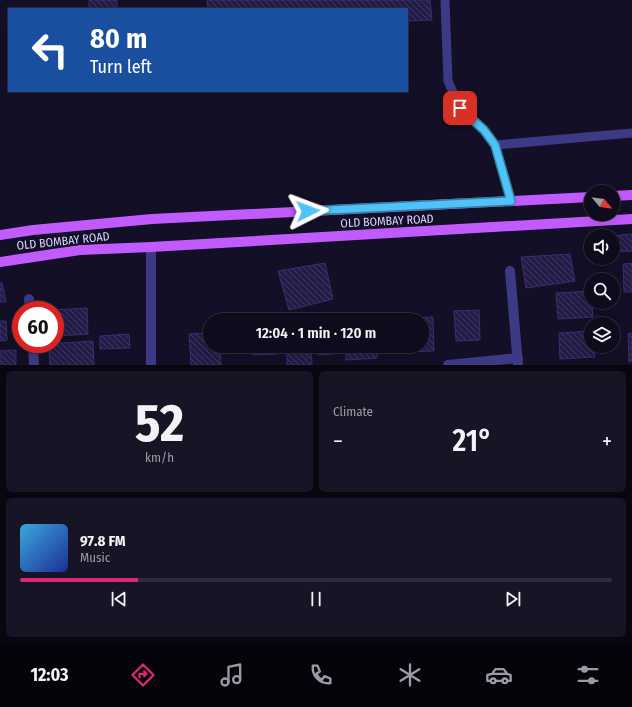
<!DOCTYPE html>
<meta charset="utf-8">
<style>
:root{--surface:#0e0b1c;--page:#171425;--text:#f1f3f6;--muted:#9b9ba3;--line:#2e2b3b;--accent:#db2777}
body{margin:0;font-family:"Fira Sans Condensed",sans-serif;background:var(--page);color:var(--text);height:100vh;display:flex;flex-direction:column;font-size:15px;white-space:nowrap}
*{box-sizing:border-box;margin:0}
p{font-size:13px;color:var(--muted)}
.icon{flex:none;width:22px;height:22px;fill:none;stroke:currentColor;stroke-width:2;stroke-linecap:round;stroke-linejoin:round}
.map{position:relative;height:365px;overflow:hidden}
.details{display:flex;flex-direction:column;gap:6px;padding:6px;background:#08060f;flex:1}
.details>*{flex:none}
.hud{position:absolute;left:8px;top:8px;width:400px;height:84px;border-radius:0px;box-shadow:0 4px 16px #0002,0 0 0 1px var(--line);background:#1a4fa0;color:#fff;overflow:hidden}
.needle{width:26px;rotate:119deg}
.controls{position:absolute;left:584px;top:185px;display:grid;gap:8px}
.controls a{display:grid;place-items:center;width:36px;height:36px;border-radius:50%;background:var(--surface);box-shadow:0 4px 16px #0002,0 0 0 1px var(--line);font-size:20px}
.speed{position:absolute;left:12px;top:301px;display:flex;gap:8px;font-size:20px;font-weight:700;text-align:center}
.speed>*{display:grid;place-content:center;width:52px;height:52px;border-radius:50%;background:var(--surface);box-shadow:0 4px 16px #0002,0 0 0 1px var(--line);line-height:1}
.speed .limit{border:6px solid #d22;background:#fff;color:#111}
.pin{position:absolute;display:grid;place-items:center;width:34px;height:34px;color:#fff;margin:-17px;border-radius:8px;box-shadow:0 2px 6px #0006}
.me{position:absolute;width:44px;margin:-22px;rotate:87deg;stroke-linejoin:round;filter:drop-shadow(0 0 3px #0008)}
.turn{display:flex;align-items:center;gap:14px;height:84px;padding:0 16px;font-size:18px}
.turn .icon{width:52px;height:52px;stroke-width:2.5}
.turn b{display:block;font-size:28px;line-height:34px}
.big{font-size:30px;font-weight:600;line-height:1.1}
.details .tile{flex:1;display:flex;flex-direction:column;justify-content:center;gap:6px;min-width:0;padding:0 14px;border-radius:6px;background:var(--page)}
.details .dial{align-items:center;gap:0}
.dial b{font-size:52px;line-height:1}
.song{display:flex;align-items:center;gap:12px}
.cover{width:48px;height:48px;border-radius:6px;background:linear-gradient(135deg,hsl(200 70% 55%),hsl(230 70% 35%))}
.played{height:4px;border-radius:2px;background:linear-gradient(90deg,var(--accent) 20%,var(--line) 20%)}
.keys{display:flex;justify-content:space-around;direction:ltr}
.heat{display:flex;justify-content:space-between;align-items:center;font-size:22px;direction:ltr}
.details .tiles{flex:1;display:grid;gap:6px;grid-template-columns:1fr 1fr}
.tile:last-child{grid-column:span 2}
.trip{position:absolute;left:203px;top:313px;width:226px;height:40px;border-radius:20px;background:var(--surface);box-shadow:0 4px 16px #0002,0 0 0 1px var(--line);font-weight:600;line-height:40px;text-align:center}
.dock{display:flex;height:64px;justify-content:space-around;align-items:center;background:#06040b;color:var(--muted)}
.dock .icon{width:28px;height:28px}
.dock .current{color:var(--accent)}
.dock b{font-size:18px;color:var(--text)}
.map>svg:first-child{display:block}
.building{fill:url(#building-back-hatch);stroke:#3b2d73}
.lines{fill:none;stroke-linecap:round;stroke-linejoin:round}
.service{stroke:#3d3a85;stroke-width:9}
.minor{stroke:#3d3a85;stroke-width:10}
.primary{stroke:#c25bff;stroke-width:10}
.route-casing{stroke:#337fa1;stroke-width:10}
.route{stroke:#4fc3f7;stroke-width:7}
.labels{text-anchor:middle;stroke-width:4;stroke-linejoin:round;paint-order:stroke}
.street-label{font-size:12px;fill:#d9d4ff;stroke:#130f26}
</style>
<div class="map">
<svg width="632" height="365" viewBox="0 0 632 365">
<defs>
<pattern id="building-back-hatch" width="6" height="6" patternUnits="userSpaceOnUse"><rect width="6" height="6" fill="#241b47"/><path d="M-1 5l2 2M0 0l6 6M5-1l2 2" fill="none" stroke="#433b63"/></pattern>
</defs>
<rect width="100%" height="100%" fill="#130f26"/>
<g class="building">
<rect x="89" y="0" width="28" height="9"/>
<path d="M207,0H430L432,20L407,21V9H208Z"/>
<path d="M632,234V251L613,252V236H611Z"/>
<path d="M570,254L575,281L526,288L521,257Z"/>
<path d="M325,263L333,299L289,310L278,271Z"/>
<path d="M632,263V292H624L623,264Z"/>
<path d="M0,283H2L6,302H0Z"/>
<path d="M591,291L593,317L558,319L556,293Z"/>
<path d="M87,308L88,334L55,336V310H53Z"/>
<path d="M479,310L480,340L456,341L454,311Z"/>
<path d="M340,315V320H317V316Z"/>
<path d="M433,317L434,351L408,352V346H422V320H407V318Z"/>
<path d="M0,321H6L7,340L0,341Z"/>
<path d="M591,331V346H594L595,357L560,359L559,333Z"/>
<path d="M210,333V346H220L221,365H191L189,334Z"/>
<path d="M632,333V361L629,362L628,334Z"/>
<path d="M129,334L130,348L100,349V336Z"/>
<path d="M93,341L94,365H50L49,344Z"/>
<path d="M221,346H248V352L221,354Z"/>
<path d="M253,346H276L277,354L253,355Z"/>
<path d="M287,346H311L312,365H287Z"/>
<path d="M318,346H341V353L319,355Z"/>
<path d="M346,346H377V358L346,360Z"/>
<path d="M385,346H405V348L385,349Z"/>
<path d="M16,350V365H0V351Z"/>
</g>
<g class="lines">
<g class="service">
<path d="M445,0L448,81L460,108L484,130L495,145L511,201"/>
<path d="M495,145L632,133"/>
</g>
<g class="minor">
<path d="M151,247V365"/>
<path d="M510,271L518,365"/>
<path d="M29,299L30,310"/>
<path d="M33,344L34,365"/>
<path d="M448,365L518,358"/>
</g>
<g class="primary">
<path d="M613,196L632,195"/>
<path d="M0,235L33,230L152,219L591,197"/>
<path d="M0,262L80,250L151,247L632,219"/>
</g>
</g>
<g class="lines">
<defs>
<path id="route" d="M308,211L511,201L495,145L484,130L460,108"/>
</defs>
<use href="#route" class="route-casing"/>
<use href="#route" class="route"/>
</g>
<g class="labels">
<g class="street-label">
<text transform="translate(387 221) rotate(-3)" y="4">OLD BOMBAY ROAD</text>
<text transform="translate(63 241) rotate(-6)" y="4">OLD BOMBAY ROAD</text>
</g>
</g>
</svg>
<div class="controls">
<a><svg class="needle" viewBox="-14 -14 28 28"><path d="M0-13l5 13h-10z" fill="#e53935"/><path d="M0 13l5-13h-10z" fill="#9b9ba3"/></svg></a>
<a><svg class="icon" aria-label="sound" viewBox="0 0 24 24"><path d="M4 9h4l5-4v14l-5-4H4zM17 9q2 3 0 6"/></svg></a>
<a><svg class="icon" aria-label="search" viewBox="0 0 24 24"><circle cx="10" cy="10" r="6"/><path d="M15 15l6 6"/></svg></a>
<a><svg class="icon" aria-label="layers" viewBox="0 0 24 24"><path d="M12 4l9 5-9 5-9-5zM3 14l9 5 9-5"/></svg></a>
</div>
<div class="speed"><div class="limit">60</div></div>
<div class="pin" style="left:460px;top:108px;background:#d93025"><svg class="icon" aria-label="arrive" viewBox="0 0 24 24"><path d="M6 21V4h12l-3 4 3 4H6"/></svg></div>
<svg class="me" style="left:308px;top:211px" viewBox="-20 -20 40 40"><path d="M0-17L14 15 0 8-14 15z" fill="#4fc3f7" stroke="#fff" stroke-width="4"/></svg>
<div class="trip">12:04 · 1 min · 120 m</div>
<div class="hud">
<div class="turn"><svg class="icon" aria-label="left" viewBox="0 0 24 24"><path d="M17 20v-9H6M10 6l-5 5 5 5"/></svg><div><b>80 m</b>Turn left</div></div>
</div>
</div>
<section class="details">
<div class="tiles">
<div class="tile dial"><b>52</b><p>km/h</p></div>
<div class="tile"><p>Climate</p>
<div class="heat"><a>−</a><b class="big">21°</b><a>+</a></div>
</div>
<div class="tile">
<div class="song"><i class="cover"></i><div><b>97.8 FM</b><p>Music</p></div></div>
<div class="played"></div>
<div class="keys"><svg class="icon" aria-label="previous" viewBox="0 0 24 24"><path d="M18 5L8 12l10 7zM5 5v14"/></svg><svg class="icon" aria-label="pause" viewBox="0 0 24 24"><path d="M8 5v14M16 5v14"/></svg><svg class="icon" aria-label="next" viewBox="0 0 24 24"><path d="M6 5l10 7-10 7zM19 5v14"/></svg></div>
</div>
</div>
</section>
<nav class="dock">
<b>12:03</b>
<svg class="icon current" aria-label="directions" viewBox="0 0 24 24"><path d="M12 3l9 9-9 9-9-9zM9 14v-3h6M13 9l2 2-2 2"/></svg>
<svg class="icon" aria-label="music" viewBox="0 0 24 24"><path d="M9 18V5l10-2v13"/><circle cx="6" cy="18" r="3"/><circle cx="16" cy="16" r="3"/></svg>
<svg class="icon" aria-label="phone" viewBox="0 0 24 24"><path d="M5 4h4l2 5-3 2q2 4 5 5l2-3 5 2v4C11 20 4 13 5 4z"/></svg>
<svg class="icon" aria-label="climate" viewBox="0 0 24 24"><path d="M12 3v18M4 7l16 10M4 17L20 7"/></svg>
<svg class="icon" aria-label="car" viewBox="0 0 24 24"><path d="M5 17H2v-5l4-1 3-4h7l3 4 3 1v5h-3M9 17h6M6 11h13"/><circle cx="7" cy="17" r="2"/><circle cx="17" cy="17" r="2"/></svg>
<svg class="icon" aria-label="filters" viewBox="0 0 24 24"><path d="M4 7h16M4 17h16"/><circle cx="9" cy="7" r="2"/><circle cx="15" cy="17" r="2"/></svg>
</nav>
